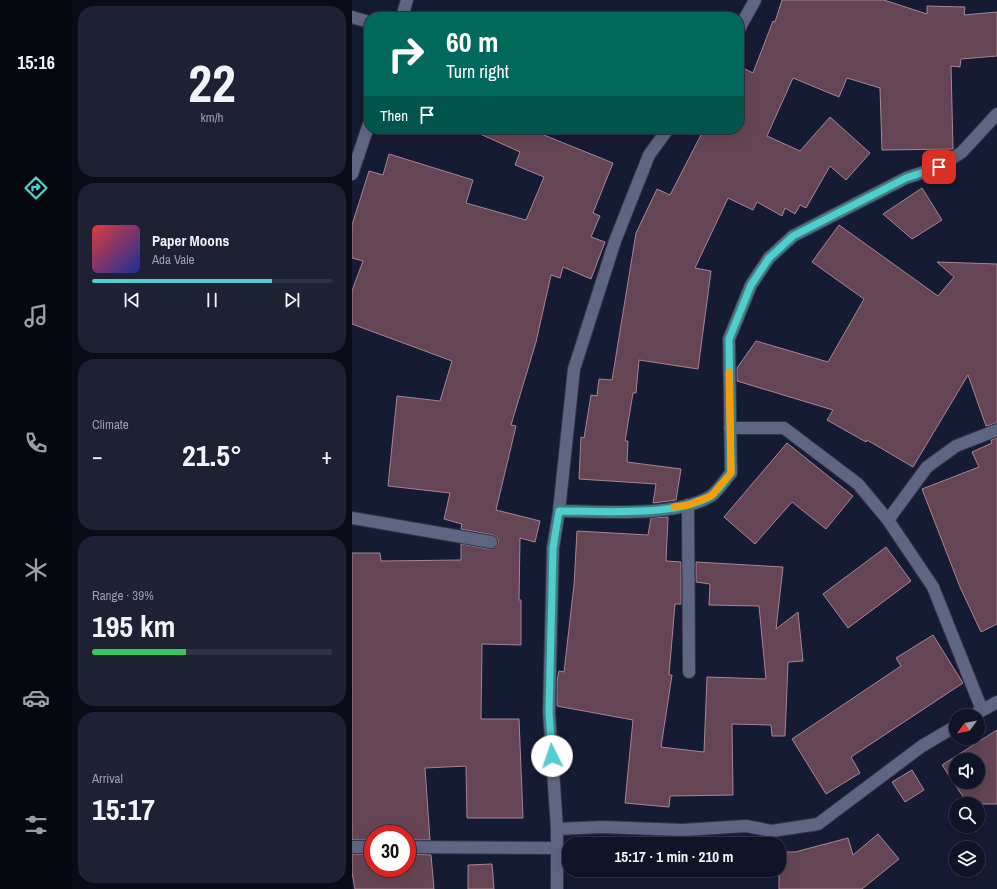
<!DOCTYPE html>
<meta charset="utf-8">
<style>
:root{--surface:#101427;--page:#1e2133;--text:#f1f3f6;--muted:#9c9ea7;--line:#303344;--accent:#52cdce}
body{margin:0;font-family:"Archivo Narrow",sans-serif;background:var(--page);color:var(--text);height:100vh;display:flex;flex-direction:column;font-size:15px;white-space:nowrap}
*{box-sizing:border-box;margin:0}
p{font-size:13px;color:var(--muted)}
.icon{flex:none;width:22px;height:22px;fill:none;stroke:currentColor;stroke-width:2;stroke-linecap:round;stroke-linejoin:round}
.map{position:relative;flex:1;overflow:hidden}
.sheet{display:flex;flex-direction:column;gap:6px;padding:6px;background:#090b15;width:280px}
.sheet>*{flex:none}
.hud{position:absolute;left:12px;top:12px;width:380px;height:122px;border-radius:16px;box-shadow:0 4px 16px #0002,0 0 0 1px var(--line);background:#00695c;color:#fff;overflow:hidden}
.needle{width:26px;rotate:238deg}
.tools{position:absolute;left:597px;top:709px;display:grid;gap:8px}
.tools a{display:grid;place-items:center;width:36px;height:36px;border-radius:50%;background:var(--surface);box-shadow:0 4px 16px #0002,0 0 0 1px var(--line);font-size:20px}
.speed{position:absolute;left:12px;top:825px;display:flex;gap:8px;font-size:20px;font-weight:700;text-align:center}
.speed>*{display:grid;place-content:center;width:52px;height:52px;border-radius:50%;background:var(--surface);box-shadow:0 4px 16px #0002,0 0 0 1px var(--line);line-height:1}
.speed .limit{border:6px solid #d22;background:#fff;color:#111}
.pin{position:absolute;display:grid;place-items:center;width:34px;height:34px;color:#fff;margin:-17px;border-radius:8px;box-shadow:0 2px 6px #0006}
.me{position:absolute;width:44px;margin:-22px;rotate:356deg;stroke-linejoin:round;filter:drop-shadow(0 0 3px #0008)}
.turn{display:flex;align-items:center;gap:14px;height:84px;padding:0 16px;font-size:18px}
.turn .icon{width:52px;height:52px;stroke-width:2.5}
.turn b{display:block;font-size:28px;line-height:34px}
.then{display:flex;align-items:center;height:38px;padding:0 16px;background:#0003;gap:8px;font-size:15px}
.big{font-size:30px;font-weight:700;line-height:1.1}
.sheet .card{flex:1;display:flex;flex-direction:column;justify-content:center;gap:6px;min-width:0;padding:0 14px;border-radius:16px;background:var(--page)}
.sheet .dial{align-items:center;gap:0}
.dial b{font-size:52px;line-height:1}
.song{display:flex;align-items:center;gap:12px}
.cover{width:48px;height:48px;border-radius:6px;background:linear-gradient(135deg,hsl(0 70% 55%),hsl(230 70% 35%))}
.played{height:4px;border-radius:2px;background:linear-gradient(90deg,var(--accent) 75%,var(--line) 75%)}
.keys{display:flex;justify-content:space-around;direction:ltr}
.heat{display:flex;justify-content:space-between;align-items:center;font-size:22px;direction:ltr}
.charge{height:6px;border-radius:3px;background:linear-gradient(90deg,#34c759 39%,var(--line) 0)}
.trip{position:absolute;left:210px;top:837px;width:224px;height:40px;border-radius:16px;background:var(--surface);box-shadow:0 4px 16px #0002,0 0 0 1px var(--line);font-weight:700;line-height:40px;text-align:center}
main{display:flex;flex:1;min-height:0}
.menu{display:flex;flex-direction:column;width:72px;justify-content:space-around;align-items:center;background:#060810;color:var(--muted)}
.menu .icon{width:28px;height:28px}
.menu .current{color:var(--accent)}
.menu b{font-size:18px;color:var(--text)}
.map>svg:first-child{display:block}
.building{fill:#654553;stroke:#a88493;fill-rule:evenodd}
.lines{fill:none;stroke-linecap:round;stroke-linejoin:round}
.minor-casing{stroke:#33354a;stroke-width:14}
.minor{stroke:#5e6684;stroke-width:12}
.route-casing{stroke:#358586;stroke-width:10}
.route{stroke:#52cdce;stroke-width:7}
.slow{stroke:#f59e0b;stroke-width:7}
</style>
<main>
<nav class="menu">
<b>15:16</b>
<svg class="icon current" aria-label="directions" viewBox="0 0 24 24"><path d="M12 3l9 9-9 9-9-9zM9 14v-3h6M13 9l2 2-2 2"/></svg>
<svg class="icon" aria-label="music" viewBox="0 0 24 24"><path d="M9 18V5l10-2v13"/><circle cx="6" cy="18" r="3"/><circle cx="16" cy="16" r="3"/></svg>
<svg class="icon" aria-label="phone" viewBox="0 0 24 24"><path d="M5 4h4l2 5-3 2q2 4 5 5l2-3 5 2v4C11 20 4 13 5 4z"/></svg>
<svg class="icon" aria-label="climate" viewBox="0 0 24 24"><path d="M12 3v18M4 7l16 10M4 17L20 7"/></svg>
<svg class="icon" aria-label="car" viewBox="0 0 24 24"><path d="M5 17H2v-5l4-1 3-4h7l3 4 3 1v5h-3M9 17h6M6 11h13"/><circle cx="7" cy="17" r="2"/><circle cx="17" cy="17" r="2"/></svg>
<svg class="icon" aria-label="filters" viewBox="0 0 24 24"><path d="M4 7h16M4 17h16"/><circle cx="9" cy="7" r="2"/><circle cx="15" cy="17" r="2"/></svg>
</nav>
<section class="sheet">
<div class="card dial"><b>22</b><p>km/h</p></div>
<div class="card">
<div class="song"><i class="cover"></i><div><b>Paper Moons</b><p>Ada Vale</p></div></div>
<div class="played"></div>
<div class="keys"><svg class="icon" aria-label="previous" viewBox="0 0 24 24"><path d="M18 5L8 12l10 7zM5 5v14"/></svg><svg class="icon" aria-label="pause" viewBox="0 0 24 24"><path d="M8 5v14M16 5v14"/></svg><svg class="icon" aria-label="next" viewBox="0 0 24 24"><path d="M6 5l10 7-10 7zM19 5v14"/></svg></div>
</div>
<div class="card"><p>Climate</p>
<div class="heat"><a>−</a><b class="big">21.5°</b><a>+</a></div>
</div>
<div class="card"><p>Range · 39%</p><b class="big">195 km</b><div class="charge"></div></div>
<div class="card"><p>Arrival</p><b class="big">15:17</b></div>
</section>
<div class="map">
<svg width="645" height="889" viewBox="0 0 645 889">
<rect width="100%" height="100%" fill="#161b34"/>
<g class="building">
<path d="M430,0H532L575,14V6L613,7L612,15L645,12V56L609,59L608,67L599,66L601,149L530,150L528,88L495,78L487,97L441,78L415,136L448,151L478,117L518,153L494,180L478,166L454,208L448,205L443,214L433,208L430,216L405,202L401,210L376,198L343,268L359,271L346,369L287,360L284,393H281L273,441H276L275,462L329,469L324,500L301,503L304,484L227,479L229,437L232,438L239,395L245,396L247,379L260,380L284,233L305,189L318,195L352,129H387V66L401,73L421,21L423,22Z"/>
<path d="M117,129H177L261,163L241,213L248,216L239,237L253,242L239,279L211,267L208,278L199,275L184,342L159,425L164,426L144,510L188,521L183,542L168,538L167,600H169V645L130,644L129,719H167L171,818H115L114,766L73,768L78,840H55V834H21V840H0V553H28L29,561L109,560V544L138,549L144,547L146,543V539L141,535L109,529L110,524L92,519L98,493L36,486L45,396L88,401L100,361L0,324V291L11,261L0,258V225L17,171L31,175L37,154L121,180L114,203L174,220L192,177L163,165L168,152Z"/>
<path d="M570,188L590,220L560,239L531,214Z"/>
<path d="M487,225L586,296L602,277L585,262L645,264V423L634,426L616,375L561,467L515,440L514,442L475,420L481,410L385,381V368L404,341L476,362L512,299L460,262Z"/>
<path d="M645,438V624L629,632L608,587L570,489L627,467L620,452L640,443L639,440Z"/>
<path d="M435,443L501,496L474,529L440,502L403,544L372,517Z"/>
<path d="M316,517L314,561L329,562V604H323L317,675H320L309,747L352,752L355,677L414,679L407,606L357,605L358,584L344,582V562L431,567L424,629L446,612L451,661L436,662L433,736H420L419,725L380,724L381,795L318,796L317,807L273,803L281,720L205,706V681L207,671L212,672L222,585L225,531L296,535L299,518Z"/>
<path d="M534,547L559,581L496,628L471,594Z"/>
<path d="M581,635L611,683L499,757L508,773L474,794L440,739L549,666L544,658Z"/>
<path d="M645,730V804H616L590,765ZM604,760H626V782H604Z"/>
<path d="M560,770L572,790L553,802L540,782Z"/>
<path d="M526,834L547,859L510,889H427V852H443L496,838L501,855Z"/>
<path d="M0,854H21V868H55V854L79,855L82,889H3L0,872Z"/>
<path d="M140,864L142,889H116V865Z"/>
</g>
<g class="lines">
<defs>
<g id="minor">
<path d="M0,17L17,22"/>
<path d="M50,17L55,0"/>
<path d="M387,29L403,0"/>
<path d="M0,174L17,124"/>
<path d="M378,428H432L506,484L536,520L581,587L630,710"/>
<path d="M336,505L337,672"/>
<path d="M207,511C249,511 323,518 359,496C366,491 373,480 379,473L377,339L399,285L417,258L441,236L554,178L587,167L610,152L645,114"/>
<path d="M0,518L139,542"/>
<path d="M536,520L575,467L604,446L645,430"/>
<path d="M620,716L645,702"/>
<path d="M205,829L250,827L331,830L394,826L420,831L466,824L570,746L604,726"/>
<path d="M0,847H21"/>
<path d="M55,847L204,848"/>
<path d="M205,889V829L197,712L201,548L207,511L222,369L263,241L297,155L316,129"/>
</g>
</defs>
<use href="#minor" class="minor-casing"/>
<use href="#minor" class="minor"/>
</g>
<g class="lines">
<defs>
<path id="route" d="M200,756L197,712L201,548L207,511C248,511 324,517 359,496C366,491 373,480 379,473L377,339L399,285L417,258L441,236L554,178L587,167"/>
</defs>
<use href="#route" class="route-casing"/>
<use href="#route" class="route"/>
<path class="slow" d="M322,507L336,505L359,496L379,473L377,372"/>
</g>
</svg>
<div class="tools">
<a><svg class="needle" viewBox="-14 -14 28 28"><path d="M0-13l5 13h-10z" fill="#e53935"/><path d="M0 13l5-13h-10z" fill="#9c9ea7"/></svg></a>
<a><svg class="icon" aria-label="sound" viewBox="0 0 24 24"><path d="M4 9h4l5-4v14l-5-4H4zM17 9q2 3 0 6"/></svg></a>
<a><svg class="icon" aria-label="search" viewBox="0 0 24 24"><circle cx="10" cy="10" r="6"/><path d="M15 15l6 6"/></svg></a>
<a><svg class="icon" aria-label="layers" viewBox="0 0 24 24"><path d="M12 4l9 5-9 5-9-5zM3 14l9 5 9-5"/></svg></a>
</div>
<div class="speed"><div class="limit">30</div></div>
<div class="pin" style="left:587px;top:167px;background:#d93025"><svg class="icon" aria-label="arrive" viewBox="0 0 24 24"><path d="M6 21V4h12l-3 4 3 4H6"/></svg></div>
<svg class="me" style="left:200px;top:756px" viewBox="-20 -20 40 40"><circle r="19" fill="#fff"/><path d="M0-13L10 11 0 6-10 11z" fill="#52cdce"/></svg>
<div class="trip">15:17 · 1 min · 210 m</div>
<div class="hud">
<div class="turn"><svg class="icon" aria-label="right" viewBox="0 0 24 24"><path d="M7 20v-9h11M14 6l5 5-5 5"/></svg><div><b>60 m</b>Turn right</div></div>
<div class="then">Then<svg class="icon" aria-label="arrive" viewBox="0 0 24 24"><path d="M6 21V4h12l-3 4 3 4H6"/></svg></div>
</div>
</div>
</main>
